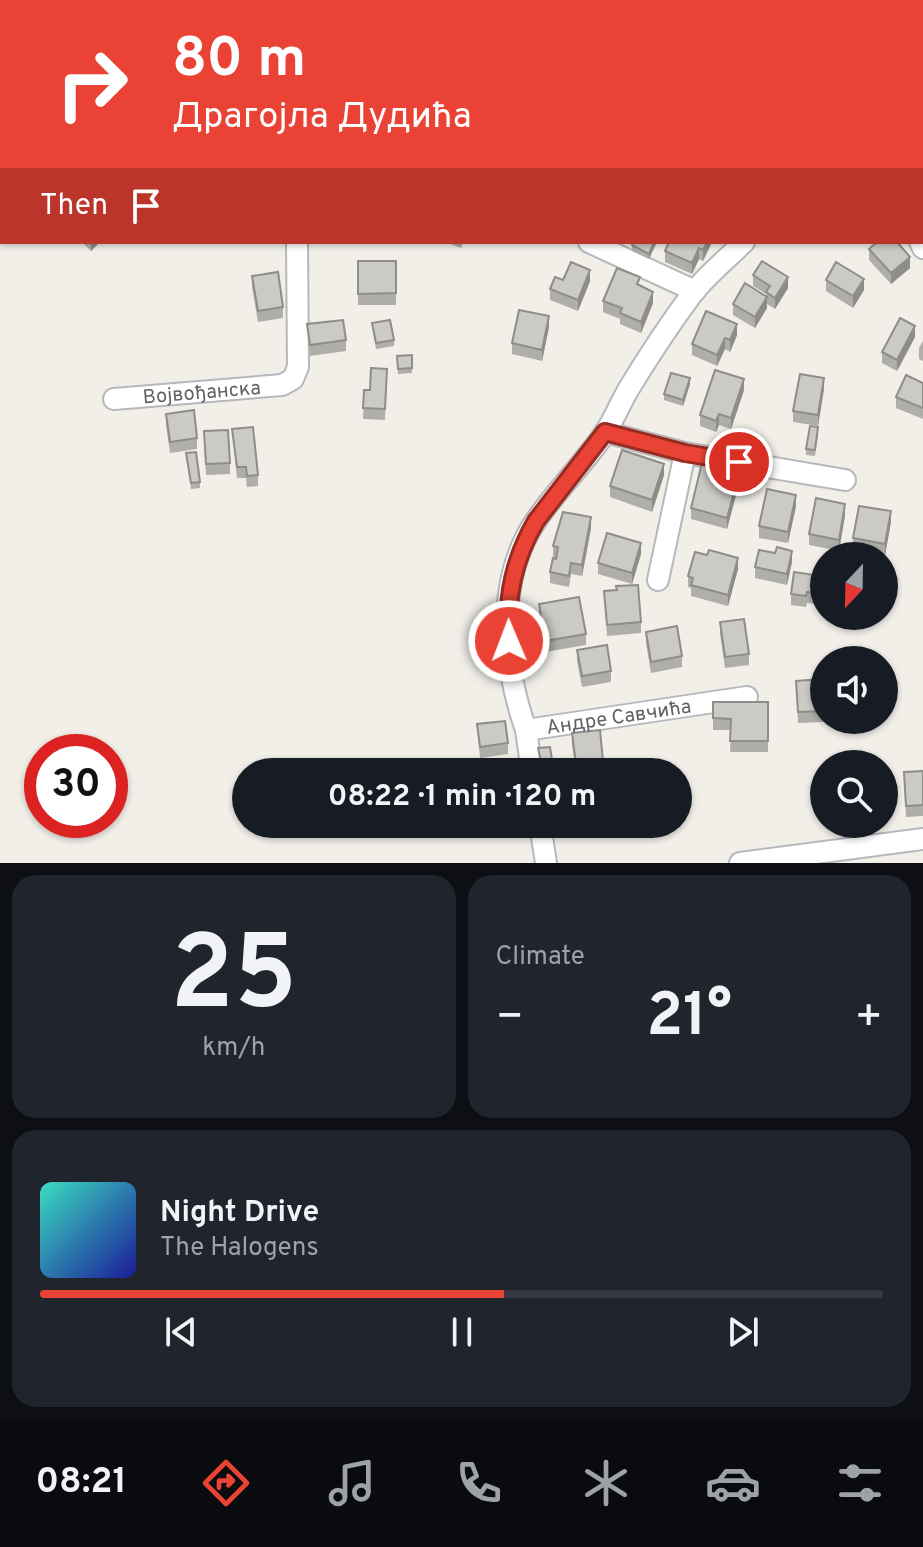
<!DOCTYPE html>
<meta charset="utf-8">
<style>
:root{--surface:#171b24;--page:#20242c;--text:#f1f3f6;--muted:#9ea1a6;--line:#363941;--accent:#ea4335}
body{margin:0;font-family:Overpass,sans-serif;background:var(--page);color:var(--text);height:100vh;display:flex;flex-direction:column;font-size:30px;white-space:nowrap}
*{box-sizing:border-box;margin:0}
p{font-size:26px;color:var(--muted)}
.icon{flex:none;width:44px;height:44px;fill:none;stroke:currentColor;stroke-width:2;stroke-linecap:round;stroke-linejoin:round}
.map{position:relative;height:863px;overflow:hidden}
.details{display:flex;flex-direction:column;gap:12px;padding:12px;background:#0d0f14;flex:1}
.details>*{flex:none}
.hud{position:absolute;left:0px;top:0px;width:924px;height:244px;box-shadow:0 2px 6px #0004;background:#ea4335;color:#fff;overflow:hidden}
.needle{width:52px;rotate:202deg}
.controls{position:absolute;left:810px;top:542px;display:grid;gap:16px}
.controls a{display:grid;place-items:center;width:88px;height:88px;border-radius:50%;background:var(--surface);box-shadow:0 2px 6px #0004;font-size:40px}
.speed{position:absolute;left:24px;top:734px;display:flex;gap:16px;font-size:40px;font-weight:700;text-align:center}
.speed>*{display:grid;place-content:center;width:104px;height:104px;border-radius:50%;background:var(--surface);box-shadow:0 2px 6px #0004;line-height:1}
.speed .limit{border:12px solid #d22;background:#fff;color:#111}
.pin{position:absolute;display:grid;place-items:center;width:68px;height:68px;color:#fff;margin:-34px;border:4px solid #fff;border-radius:50%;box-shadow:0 2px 8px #0007}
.me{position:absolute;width:88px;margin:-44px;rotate:359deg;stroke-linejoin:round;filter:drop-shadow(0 0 6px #0008)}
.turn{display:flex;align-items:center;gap:28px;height:168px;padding:0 40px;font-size:36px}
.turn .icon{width:104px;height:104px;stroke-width:2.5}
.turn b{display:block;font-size:56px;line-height:68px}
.then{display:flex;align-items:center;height:76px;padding:0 40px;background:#0003;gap:16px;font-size:30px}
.big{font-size:60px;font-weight:700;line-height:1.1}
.details .card{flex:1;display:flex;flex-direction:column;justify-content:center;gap:12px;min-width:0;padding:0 28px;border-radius:24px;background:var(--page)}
.details .dial{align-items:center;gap:0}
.dial b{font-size:104px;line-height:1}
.song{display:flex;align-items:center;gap:24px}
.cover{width:96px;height:96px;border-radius:12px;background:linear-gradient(135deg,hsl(170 70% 55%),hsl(240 70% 35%))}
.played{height:8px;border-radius:4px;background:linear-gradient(90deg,var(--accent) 55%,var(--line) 55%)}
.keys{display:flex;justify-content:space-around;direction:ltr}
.heat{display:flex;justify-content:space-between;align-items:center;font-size:44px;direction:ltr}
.details .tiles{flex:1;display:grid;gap:12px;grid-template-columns:1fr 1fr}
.card:last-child{grid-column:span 2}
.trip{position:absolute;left:232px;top:758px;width:460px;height:80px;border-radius:40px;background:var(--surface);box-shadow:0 2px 6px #0004;font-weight:700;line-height:80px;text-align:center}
.tabs{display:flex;height:128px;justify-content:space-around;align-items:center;background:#090b0e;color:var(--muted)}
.tabs .icon{width:56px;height:56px}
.tabs .current{color:var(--accent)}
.tabs b{font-size:36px;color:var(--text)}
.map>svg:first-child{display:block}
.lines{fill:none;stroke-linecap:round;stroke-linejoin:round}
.street-casing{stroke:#b5b8bc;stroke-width:24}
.street{stroke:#fff;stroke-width:20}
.wall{fill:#afaea9}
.shaded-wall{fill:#8f8d8a}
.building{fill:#cccac5;stroke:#8f8d8a;stroke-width:2}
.route-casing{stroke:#982c22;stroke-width:20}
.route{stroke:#ea4335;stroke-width:14}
.labels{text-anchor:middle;stroke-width:7;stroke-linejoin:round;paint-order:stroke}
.street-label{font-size:20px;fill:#5f6368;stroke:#fff}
</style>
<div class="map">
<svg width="923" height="863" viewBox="0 0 923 863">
<rect width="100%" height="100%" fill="#f1efe8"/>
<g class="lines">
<defs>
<g id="street">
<path d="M759,0L760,2"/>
<path d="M884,0V2"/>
<path d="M108,2V0"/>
<path d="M846,2L853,0"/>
<path d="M589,242L695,291"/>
<path id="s1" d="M744,242C727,259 707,275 692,294C669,325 648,357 628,390C620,404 614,419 605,433C584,463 558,489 537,519C495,579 503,664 526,730L747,697"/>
<path d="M920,242L923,248"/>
<path id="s2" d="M114,399L282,385L293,379L298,367L297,242"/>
<path d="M605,432L685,453L845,480"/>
<path d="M658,580L685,453"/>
<path d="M526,730L532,772"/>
<path d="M540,824L546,863"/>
<path d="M740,863L923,839"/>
</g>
</defs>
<use href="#street" class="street-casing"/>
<use href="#street" class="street"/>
</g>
<g class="wall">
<path d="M49,0H89L88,2H49Z"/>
<path d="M922,97H923L922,171Z"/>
<path d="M82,242H100L91,251Z"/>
<path d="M445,242H463L461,248Z"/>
<path d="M656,242L649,259L632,251V245Z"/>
<path d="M669,242H712L703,261L699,259L692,274L665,262V251Z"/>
<path d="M869,249L910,268L891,284L869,260Z"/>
<rect x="358" y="261" width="38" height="44"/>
<path d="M753,275L788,288L775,309L767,304V308L755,328L733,315V304L766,296V294L753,286Z"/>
<path d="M252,276L283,307V318L258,322L252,287Z"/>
<path d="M563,280L590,281L578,311L550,300V289Z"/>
<path d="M826,280L864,290L853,308L826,291Z"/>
<path d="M640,286L653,303L641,333L620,324V319L603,312V301Z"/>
<path d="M372,323L394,340V346L376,349Z"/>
<path d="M307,324L346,340V351L310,356Z"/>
<path d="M549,327L542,361L512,354V343Z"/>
<path d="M737,335L730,352L725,349L717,366L692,355V344Z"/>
<path d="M915,337L897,371L882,363V352Z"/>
<path d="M923,341V361L919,359V348Z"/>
<path d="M412,355V373L398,374L397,356Z"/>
<path d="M387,369L385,420L363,419L364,390H370Z"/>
<path d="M923,383V419L896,408V397Z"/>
<path d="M690,384L683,406L664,400V394Z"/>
<path d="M824,389L818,426L793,422V411Z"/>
<path d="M744,390L731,429L719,425L716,432L700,426V415Z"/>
<path d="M166,414L197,438V449L170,453L166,425Z"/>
<path d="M232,429L258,475V486L247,487L246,478H237Z"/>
<path d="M818,433L815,456L806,455V449Z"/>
<path d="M204,442L230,463V474L206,475Z"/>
<path d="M186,453L200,482V488L191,489Z"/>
<path d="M664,475L652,512L610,497V486Z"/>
<path d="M739,484L727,529L691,519V508Z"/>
<path d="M796,506L788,543L759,538V526Z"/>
<path d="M845,515L839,551L809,545V534Z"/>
<path d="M891,522L885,555L853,549V538Z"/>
<path d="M591,528L582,576L571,574L569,587L550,583V572L556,558L553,557V546Z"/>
<path d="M641,554L632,584L598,574V563Z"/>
<path d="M707,555L738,569L728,606L691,596V588L688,587V576Z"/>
<path d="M792,562L787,585L755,578V567Z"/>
<path d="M821,587L818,604L807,603L806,607L791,605V594Z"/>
<path d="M616,590L641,622V633L607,636L604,591Z"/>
<path d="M539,604L586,634V645L545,652L539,615Z"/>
<path d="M720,622L749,654V665L725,668L720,633Z"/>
<path d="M646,632L682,656V667L651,673L646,643Z"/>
<path d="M577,650L611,671V682L582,687L577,661Z"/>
<path d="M796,681L824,711V722L798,723Z"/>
<path d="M713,702H768V752H730L731,730H713Z"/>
<path d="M477,724L508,743V754L480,758Z"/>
<path d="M572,733L603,761V772H576L572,744Z"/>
<path d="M923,771V816L906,817L904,772Z"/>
</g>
<g class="shaded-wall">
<path d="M727,0H742V2H724Z"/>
<path d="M91,242H100L91,251Z"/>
<path d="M654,242H656V244L649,259V254Z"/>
<path d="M707,242H712L703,261V250Z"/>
<path d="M699,248V259L692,274V263Z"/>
<path d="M910,257V268L891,284V273Z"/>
<path d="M590,270V281L578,311V300Z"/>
<path d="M788,277V288L775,309V298Z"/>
<path d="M864,279V290L853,308V296Z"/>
<path d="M653,292V303L641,333V322Z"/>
<path d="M767,297V308L755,328V317Z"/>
<path d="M549,316V327L542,361V350Z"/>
<path d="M737,324V335L730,352V340Z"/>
<path d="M915,326V337L897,371V360Z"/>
<path d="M725,338V349L717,366V355Z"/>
<path d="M690,378V384L683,406V400Z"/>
<path d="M824,378V389L818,426V415Z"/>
<path d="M744,379V390L731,429V418Z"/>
<path d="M719,414V425L716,432V421Z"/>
<path d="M664,464V475L652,512V500Z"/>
<path d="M739,473V484L727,529V518Z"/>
<path d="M796,495V506L788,543V532Z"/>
<path d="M845,504V515L839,551V540Z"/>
<path d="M891,511V522L885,555V544Z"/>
<path d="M591,517V528L582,576V565Z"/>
<path d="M641,543V554L632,584V573Z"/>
<path d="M792,551V562L787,585V574Z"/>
<path d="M738,558V569L728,606V595Z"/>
<path d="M821,576V587L818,604V593Z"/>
</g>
<g class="building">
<path d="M152,0H186L185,2H151Z"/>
<path d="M254,0H286L285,2H253Z"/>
<path d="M705,0H727L724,2H706Z"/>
<path d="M0,89L2,90V120L0,119Z"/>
<path d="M633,242H654L649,254L632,245Z"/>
<path d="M669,242H707L703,250L699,248L692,263L665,251Z"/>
<path d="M877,242H897L910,257L891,273L869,249Z"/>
<path d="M358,261H396V293L358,294Z"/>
<path d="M762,261L788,277L775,298L766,292L770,286L753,275Z"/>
<path d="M571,262L590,270L578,300L550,289L555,277L563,280Z"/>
<path d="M836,262L864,279L853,296L826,280Z"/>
<path d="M617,268L640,277L637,284L653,292L641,322L620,313L622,308L603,301Z"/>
<path d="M278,272L283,307L258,311L252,276Z"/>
<path d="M745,283L767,297L755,317L733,304Z"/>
<path d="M519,310L549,316L542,350L512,343Z"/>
<path d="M706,311L737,324L730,340L725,338L717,355L692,344Z"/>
<path d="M900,318L915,326L897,360L882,352Z"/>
<path d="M343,320L346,340L310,345L307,324Z"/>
<path d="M390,320L394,340L376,343L372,323Z"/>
<path d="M412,355V368L398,369L397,356Z"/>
<path d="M371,368L387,369L385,409L363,408L364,390H370Z"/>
<path d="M715,370L744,379L731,418L719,414L716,421L700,415Z"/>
<path d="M671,373L690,378L683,400L664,394Z"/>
<path d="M800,374L824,378L818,415L793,411Z"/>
<path d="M906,375L923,383V408L896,397Z"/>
<path d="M194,410L197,438L170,442L166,414Z"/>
<path d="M810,426L818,427L815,450L806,449Z"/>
<path d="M253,427L258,475L247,476L246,467H237L232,429Z"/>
<path d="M228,430L230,463L206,464L204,431Z"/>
<path d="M622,450L664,464L652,500L610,486Z"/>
<path d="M196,452L200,482L191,483L186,453Z"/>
<path d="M702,463L739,473L727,518L691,508Z"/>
<path d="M767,489L796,495L788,532L759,526Z"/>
<path d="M816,498L845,504L839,540L809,534Z"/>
<path d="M859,506L891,511L885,544L853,538Z"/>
<path d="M563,512L591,517L582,565L571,563L569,576L550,572L553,558L556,559L558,547L553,546Z"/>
<path d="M607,533L641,543L632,573L598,563Z"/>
<path d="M777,547L792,551L787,574L755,567L759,550L775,553Z"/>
<path d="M709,550L738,558L728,595L691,585L693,578L688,576L695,552L707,555Z"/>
<path d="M794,572L821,576L818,593L807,592L806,596L791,594Z"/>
<path d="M638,585L641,622L607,625L604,591L617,590L616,586Z"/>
<path d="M579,597L586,634L545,641L539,604Z"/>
<path d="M744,619L749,654L725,657L720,622Z"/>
<path d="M677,626L682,656L651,662L646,632Z"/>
<path d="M607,645L611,671L582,676L577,650Z"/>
<path d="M822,679L824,711L798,712L796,681Z"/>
<path d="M713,702H768V741H730L731,719L713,718Z"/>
<path d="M505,721L508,743L480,747L477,724Z"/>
<path d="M600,730L603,761L576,764L572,733Z"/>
<path d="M550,747L554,772H543L538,748Z"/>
<path d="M923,771V805L906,806L904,772Z"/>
</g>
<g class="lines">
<defs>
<path id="route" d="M509,641C506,596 514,559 536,521L605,432L685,453L739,462"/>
</defs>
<use href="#route" class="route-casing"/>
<use href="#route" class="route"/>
</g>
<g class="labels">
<g class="street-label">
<text dy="7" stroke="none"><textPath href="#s2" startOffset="88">Војвођанска</textPath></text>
<text dy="7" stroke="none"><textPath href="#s1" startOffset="660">Андре Савчића</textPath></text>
</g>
</g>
</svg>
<div class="controls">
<a><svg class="needle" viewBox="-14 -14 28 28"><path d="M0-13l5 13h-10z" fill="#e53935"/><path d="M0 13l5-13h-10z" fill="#9ea1a6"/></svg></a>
<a><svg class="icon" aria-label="sound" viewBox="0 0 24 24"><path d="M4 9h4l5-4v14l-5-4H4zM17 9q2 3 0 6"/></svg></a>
<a><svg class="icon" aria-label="search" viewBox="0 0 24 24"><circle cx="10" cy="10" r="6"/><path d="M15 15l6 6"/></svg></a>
</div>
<div class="speed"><div class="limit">30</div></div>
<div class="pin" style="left:739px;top:462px;background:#d93025"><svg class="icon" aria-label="arrive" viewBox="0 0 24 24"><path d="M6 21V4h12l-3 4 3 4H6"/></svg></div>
<svg class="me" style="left:509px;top:641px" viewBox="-20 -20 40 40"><circle r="17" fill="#ea4335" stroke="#fff" stroke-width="3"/><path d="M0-11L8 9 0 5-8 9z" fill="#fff"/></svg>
<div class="trip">08:22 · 1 min · 120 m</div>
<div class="hud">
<div class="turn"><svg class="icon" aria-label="right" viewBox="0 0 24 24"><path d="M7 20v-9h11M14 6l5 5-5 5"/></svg><div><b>80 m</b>Драгојла Дудића</div></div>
<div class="then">Then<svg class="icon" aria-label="arrive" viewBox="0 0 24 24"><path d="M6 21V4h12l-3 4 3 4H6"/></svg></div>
</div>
</div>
<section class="details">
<div class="tiles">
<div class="card dial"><b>25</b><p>km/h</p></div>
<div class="card"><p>Climate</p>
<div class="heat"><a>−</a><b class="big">21°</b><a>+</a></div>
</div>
<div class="card">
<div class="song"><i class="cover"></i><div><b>Night Drive</b><p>The Halogens</p></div></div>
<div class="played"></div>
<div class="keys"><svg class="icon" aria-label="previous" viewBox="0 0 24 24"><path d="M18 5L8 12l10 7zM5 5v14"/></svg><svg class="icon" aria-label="pause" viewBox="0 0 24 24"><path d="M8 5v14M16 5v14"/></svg><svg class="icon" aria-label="next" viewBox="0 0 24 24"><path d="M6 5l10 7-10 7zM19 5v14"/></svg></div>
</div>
</div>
</section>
<nav class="tabs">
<b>08:21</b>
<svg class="icon current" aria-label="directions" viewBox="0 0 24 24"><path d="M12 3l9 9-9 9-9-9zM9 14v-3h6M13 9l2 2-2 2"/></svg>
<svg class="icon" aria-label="music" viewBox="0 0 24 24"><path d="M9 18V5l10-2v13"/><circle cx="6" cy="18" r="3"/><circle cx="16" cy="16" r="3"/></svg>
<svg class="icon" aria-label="phone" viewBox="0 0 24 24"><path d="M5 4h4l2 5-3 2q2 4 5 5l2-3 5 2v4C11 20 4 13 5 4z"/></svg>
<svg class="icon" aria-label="climate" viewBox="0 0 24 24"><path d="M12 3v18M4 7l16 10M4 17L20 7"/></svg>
<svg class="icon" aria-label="car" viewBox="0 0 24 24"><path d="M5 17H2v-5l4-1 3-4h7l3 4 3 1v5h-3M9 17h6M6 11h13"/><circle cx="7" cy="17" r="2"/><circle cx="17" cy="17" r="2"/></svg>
<svg class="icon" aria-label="filters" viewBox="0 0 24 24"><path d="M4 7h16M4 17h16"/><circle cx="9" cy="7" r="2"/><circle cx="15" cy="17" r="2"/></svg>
</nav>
